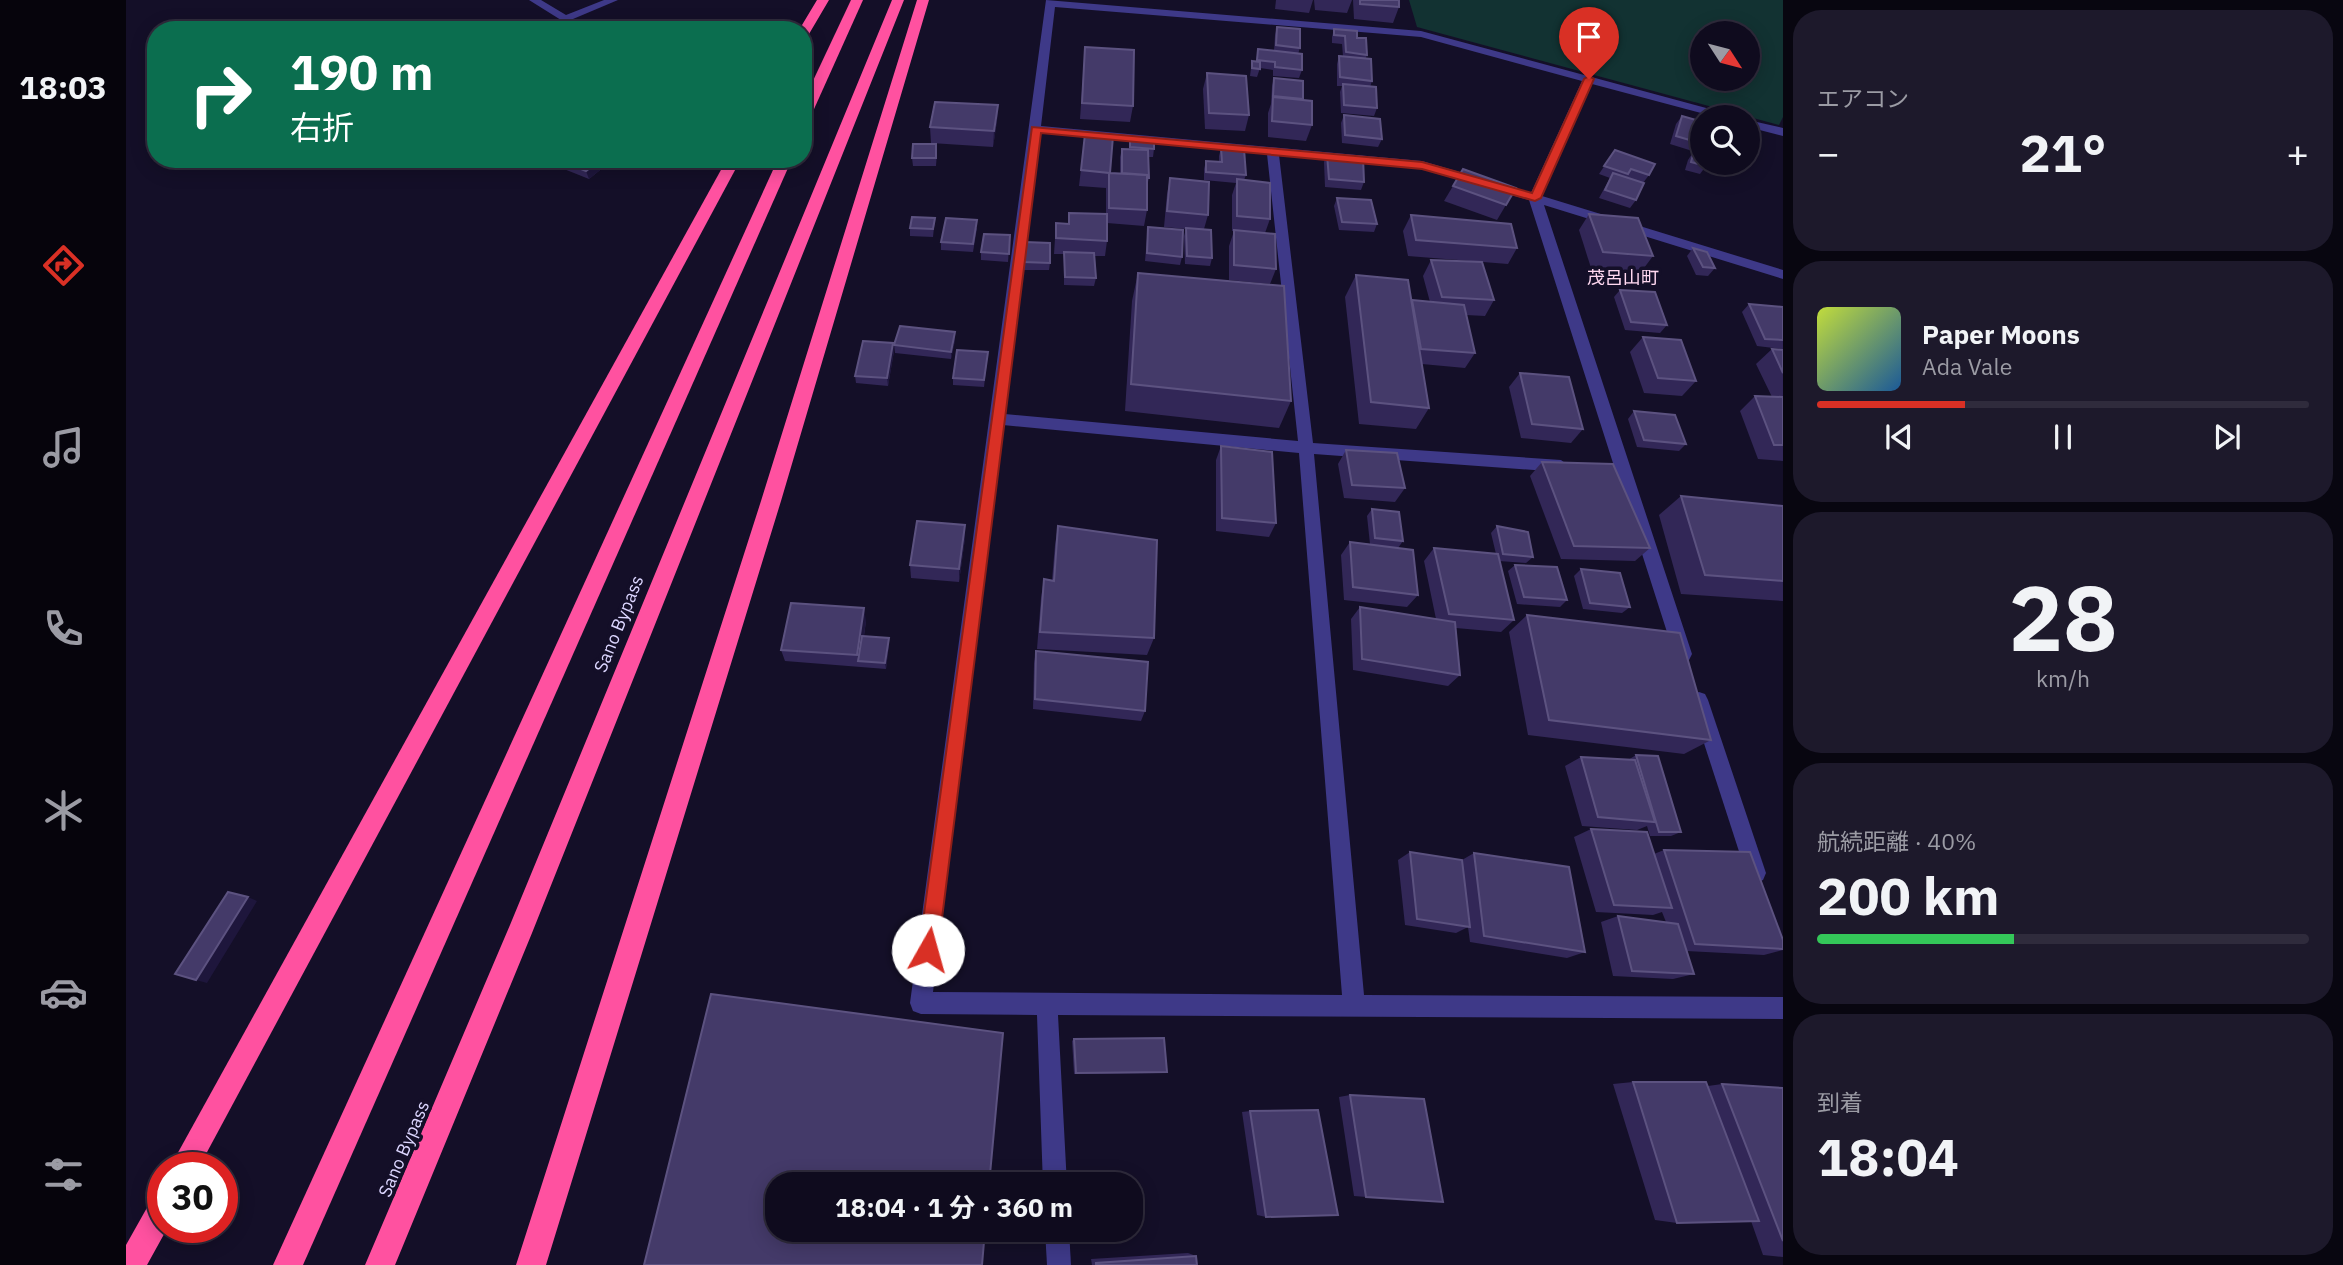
<!DOCTYPE html>
<html lang="ja">
<meta charset="utf-8">
<style>
:root{--surface:#0f0b1e;--page:#1d192b;--text:#f1f3f6;--muted:#9b9ba4;--line:#2f2b3c;--accent:#d93025}
body{margin:0;font-family:"IBM Plex Sans","Noto Sans JP",sans-serif;background:var(--page);color:var(--text);height:100vh;display:flex;flex-direction:column;font-size:26px;white-space:nowrap}
*{box-sizing:border-box;margin:0}
p{font-size:23px;color:var(--muted)}
.icon{flex:none;width:38px;height:38px;fill:none;stroke:currentColor;stroke-width:2;stroke-linecap:round;stroke-linejoin:round}
.map{position:relative;flex:1;overflow:hidden}
.side{display:flex;flex-direction:column;gap:10px;padding:10px;background:#080610;width:560px}
.side>*{flex:none}
.top-card{position:absolute;left:21px;top:21px;width:665px;height:147px;border-radius:28px;box-shadow:0 4px 18px #0003,0 0 0 2px var(--line);background:#0b6e4f;color:#fff;overflow:hidden}
.needle{width:46px;rotate:126deg}
.buttons{position:absolute;left:1564px;top:21px;display:grid;gap:14px}
.buttons a{display:grid;place-items:center;width:70px;height:70px;border-radius:50%;background:var(--surface);box-shadow:0 4px 18px #0003,0 0 0 2px var(--line);font-size:35px}
.speed{position:absolute;left:21px;top:1152px;display:flex;gap:14px;font-size:35px;font-weight:700;text-align:center}
.speed>*{display:grid;place-content:center;width:91px;height:91px;border-radius:50%;background:var(--surface);box-shadow:0 4px 18px #0003,0 0 0 2px var(--line);line-height:1}
.speed .limit{border:10px solid #d22;background:#fff;color:#111}
.pin{position:absolute;display:grid;place-items:center;width:60px;height:60px;color:#fff;margin:-72px -30px;border-radius:50% 50% 50% 0;rotate:-45deg;box-shadow:0 0 7px #0007}
.pin .icon{rotate:45deg}
.me{position:absolute;width:77px;margin:-38px;rotate:7deg;stroke-linejoin:round;filter:drop-shadow(0 0 5px #0008)}
.turn{display:flex;align-items:center;gap:24px;height:147px;padding:0 28px;font-size:32px}
.turn .icon{width:91px;height:91px;stroke-width:2.5}
.turn b{display:block;font-size:49px;line-height:60px}
.big{font-size:52px;font-weight:700;line-height:1.1}
.side .card{flex:1;display:flex;flex-direction:column;justify-content:center;gap:10px;min-width:0;padding:0 24px;border-radius:28px;background:var(--page)}
.side .dial{align-items:center;gap:0}
.dial b{font-size:91px;line-height:1}
.song{display:flex;align-items:center;gap:21px}
.cover{width:84px;height:84px;border-radius:10px;background:linear-gradient(135deg,hsl(70 70% 55%),hsl(210 70% 35%))}
.played{height:7px;border-radius:4px;background:linear-gradient(90deg,var(--accent) 30%,var(--line) 30%)}
.keys{display:flex;justify-content:space-around;direction:ltr}
.heat{display:flex;justify-content:space-between;align-items:center;font-size:38px;direction:ltr}
.charge{height:10px;border-radius:5px;background:linear-gradient(90deg,#34c759 40%,var(--line) 0)}
.trip{position:absolute;left:639px;top:1172px;width:378px;height:70px;border-radius:28px;background:var(--surface);box-shadow:0 4px 18px #0003,0 0 0 2px var(--line);font-weight:700;line-height:70px;text-align:center}
main{display:flex;flex:1;min-height:0}
.menu{display:flex;flex-direction:column;width:126px;justify-content:space-around;align-items:center;background:#06040c;color:var(--muted)}
.menu .icon{width:49px;height:49px}
.menu .current{color:var(--accent)}
.menu b{font-size:32px;color:var(--text)}
.map>svg:first-child{display:block}
.green{fill:#123232;fill-rule:evenodd}
.lines{fill:none;stroke-linecap:round;stroke-linejoin:round}
.lane{fill:#3e3988;fill-rule:evenodd}
.street{fill:#3e3988;fill-rule:evenodd}
.highway{fill:#ff51a0;fill-rule:evenodd}
.wall{fill:#322757}
.shaded-wall{fill:#1e163c}
.building{fill:#443a69;stroke:#5c5280;stroke-width:2}
.route{fill:#d93025;stroke:#8d1f18;stroke-width:2}
.labels{text-anchor:middle;stroke-width:7;stroke-linejoin:round;paint-order:stroke}
.far-quarter-label{font-size:18px;fill:#ffd8f0;stroke:#140f28}
.street-label{font-size:18px;fill:#dcd6ff;stroke:#140f28}
</style>
<main>
<nav class="menu">
<b>18:03</b>
<svg class="icon current" aria-label="directions" viewBox="0 0 24 24"><path d="M12 3l9 9-9 9-9-9zM9 14v-3h6M13 9l2 2-2 2"/></svg>
<svg class="icon" aria-label="music" viewBox="0 0 24 24"><path d="M9 18V5l10-2v13"/><circle cx="6" cy="18" r="3"/><circle cx="16" cy="16" r="3"/></svg>
<svg class="icon" aria-label="phone" viewBox="0 0 24 24"><path d="M5 4h4l2 5-3 2q2 4 5 5l2-3 5 2v4C11 20 4 13 5 4z"/></svg>
<svg class="icon" aria-label="climate" viewBox="0 0 24 24"><path d="M12 3v18M4 7l16 10M4 17L20 7"/></svg>
<svg class="icon" aria-label="car" viewBox="0 0 24 24"><path d="M5 17H2v-5l4-1 3-4h7l3 4 3 1v5h-3M9 17h6M6 11h13"/><circle cx="7" cy="17" r="2"/><circle cx="17" cy="17" r="2"/></svg>
<svg class="icon" aria-label="filters" viewBox="0 0 24 24"><path d="M4 7h16M4 17h16"/><circle cx="9" cy="7" r="2"/><circle cx="15" cy="17" r="2"/></svg>
</nav>
<div class="map">
<svg width="1657" height="1265" viewBox="0 0 1657 1265">
<rect width="100%" height="100%" fill="#140f28"/>
<path class="green" d="M1283,0H1657V117L1653,125L1291,27ZM1577,33H1622V79H1577Z"/>
<g class="lines">
<path class="lane" d="M403,0H415L440,15L478,0H492L447,19L464,30H451Z"/>
<g class="street">
<path d="M920,0L1295,31L1606,115L1608,117H1590L1466,84L1416,196L1657,270V279L1418,205L1566,654L1563,660L1557,662L1551,660L1548,654L1403,200L1295,169L1153,155L1187,443L1435,460L1443,466L1435,472L1188,454L1238,995L1657,997V1019L932,1015L941,1185H917L911,1015L795,1014L787,1011L784,1003ZM929,7L1295,37L1456,81L1405,193L1296,161L915,126ZM914,133L1141,154L1172,441L879,414ZM877,425L1173,453L1216,995L807,992Z"/>
<path d="M1622,120L1657,128V136L1622,127Z"/>
<path d="M1573,692L1579,694L1582,700L1640,873L1637,880L1630,883L1623,880L1620,873L1564,700L1567,694Z"/>
<path d="M919,1230H943L945,1265H921Z"/>
</g>
<g class="highway">
<path d="M691,0H703L683,34L677,38V30H673Z"/>
<path d="M725,0H737L684,118L677,122V102Z"/>
<path d="M766,0H778L406,933L269,1265H239L384,925Z"/>
<path d="M791,0H803L655,501L420,1265H390L635,501Z"/>
<path d="M601,159H615L73,1167H44Z"/>
<path d="M652,159H666L177,1265H147Z"/>
<path d="M37,1193V1227H42L21,1265H0V1245L27,1197Z"/>
</g>
</g>
<g class="wall">
<path d="M1150,0H1187L1183,13L1149,9Z"/>
<path d="M1188,0H1226L1221,13L1189,10Z"/>
<path d="M1227,0H1273V7L1267,23L1228,19Z"/>
<path d="M1151,27L1174,48L1172,54L1176,70L1173,78L1147,76V70L1134,68L1131,77L1124,76L1126,61H1130L1132,49L1148,51L1149,35Z"/>
<path d="M1208,29L1231,38L1241,55L1240,58L1246,81L1244,87L1251,108L1248,116L1215,113L1214,92L1216,86H1211V64L1213,56H1217L1216,44L1206,43V37Z"/>
<path d="M959,47L1007,106L1004,122L954,119Z"/>
<path d="M1081,73L1123,115L1119,131L1079,129L1077,89Z"/>
<path d="M1148,78L1177,81L1176,100L1186,125L1180,141L1142,137V113L1145,104L1146,86Z"/>
<path d="M872,105L871,121L867,147L805,143L804,127Z"/>
<path d="M1218,115L1256,139L1252,147L1216,143L1215,123Z"/>
<path d="M1556,116L1577,122V152L1576,154L1544,144L1550,124Z"/>
<path d="M959,134L984,173H994V157L996,149H1003L1004,137L1028,149L1027,157H1022L1023,178L1021,186V210L1018,226L981,223V241L979,256H969L970,278L968,286L938,285V254H928L930,223L942,224L943,213L980,214V188L953,186Z"/>
<path d="M1095,148L1120,175L1118,180L1144,219L1139,233L1150,269L1144,284L1103,280V246L1108,231H1106V195L1110,183L1078,180V169L1080,161L1093,162V156Z"/>
<path d="M1489,150L1523,175L1517,183L1510,200L1504,208L1473,198L1484,178L1473,174Z"/>
<path d="M1568,151L1580,166L1574,174L1559,170L1562,160Z"/>
<path d="M811,152L810,166H787L786,158Z"/>
<path d="M1201,154L1238,182L1235,190L1199,187L1198,162Z"/>
<path d="M430,159L484,162L463,179L433,167Z"/>
<path d="M1044,178L1082,215L1078,229L1086,258L1084,266L1059,264L1058,236L1060,229L1038,227L1041,194Z"/>
<path d="M1327,186L1390,188L1371,220L1318,201Z"/>
<path d="M1211,198L1251,224L1248,232L1213,230L1208,206Z"/>
<path d="M1463,214L1527,256L1515,272L1465,268L1453,230Z"/>
<path d="M1285,215L1391,248L1382,264L1282,256L1277,231Z"/>
<path d="M809,218L807,237L784,236V228Z"/>
<path d="M1022,227L1056,257L1054,265L1019,261Z"/>
<path d="M851,228L847,252L815,250V242Z"/>
<path d="M884,235L882,262L855,260V252Z"/>
<path d="M899,242L924,263L923,270H898Z"/>
<path d="M1567,248L1589,268L1582,276L1570,275L1561,256Z"/>
<path d="M1305,260L1368,300L1359,316L1340,315L1349,353L1339,368L1296,364L1303,408L1290,429L1233,424L1219,297L1230,275L1285,302L1286,300L1304,302L1297,276Z"/>
<path d="M1012,273L1165,401L1153,428L999,411L1006,301Z"/>
<path d="M1494,290L1541,325L1534,333L1499,330L1488,297Z"/>
<path d="M1623,304L1657,307V349L1631,346L1616,312Z"/>
<path d="M1517,337L1570,381L1556,396L1518,393L1504,352Z"/>
<path d="M829,340L825,359L769,353L768,345Z"/>
<path d="M767,343L768,351L762,386L730,383L729,376Z"/>
<path d="M1646,349L1657,350V461L1632,459L1614,411L1629,396L1646,397L1630,364Z"/>
<path d="M862,352L858,387L827,385V378Z"/>
<path d="M1394,373L1457,429L1445,443L1395,438L1383,387Z"/>
<path d="M1508,411L1560,444L1553,451L1511,447L1502,419Z"/>
<path d="M1095,446L1150,523L1143,537L1090,531V460Z"/>
<path d="M1220,450L1279,488L1269,502L1218,498L1212,464Z"/>
<path d="M1416,462L1524,548L1509,561L1435,559L1404,476Z"/>
<path d="M1555,496L1657,506V601L1555,594L1533,515Z"/>
<path d="M1246,509L1277,541L1272,548L1292,595L1281,607L1218,600L1215,555L1224,542L1244,544L1241,516Z"/>
<path d="M932,526L1028,638L1021,655L911,649L915,598L918,579L926,580L929,545Z"/>
<path d="M1371,526L1407,557L1400,563L1373,561L1388,620L1375,632L1330,628L1334,675L1322,686L1227,670L1225,619L1234,607L1310,619L1298,561L1308,548L1370,554L1365,533Z"/>
<path d="M839,538L833,582L785,578L784,565Z"/>
<path d="M1389,565L1441,600L1434,607L1391,604L1382,571Z"/>
<path d="M1455,569L1504,607L1496,613L1457,609L1448,576Z"/>
<path d="M1401,615L1585,740L1558,754L1402,735L1383,632Z"/>
<path d="M740,621L738,636L763,638V644L760,669L659,661L655,650Z"/>
<path d="M910,651L1019,711L1015,721L907,709L908,663Z"/>
<path d="M1510,755L1555,832L1545,836H1524L1521,826L1511,830L1456,826L1439,766L1455,757L1502,760Z"/>
<path d="M1465,829L1528,854L1538,850L1657,940V950L1638,955L1560,951L1568,974L1547,979L1487,976L1475,922L1492,916L1540,922L1536,912L1527,915L1470,912L1448,837Z"/>
<path d="M1284,852L1336,860L1348,853L1459,952L1441,958L1344,942L1342,927L1330,933L1279,925L1272,860Z"/>
<path d="M948,1039L1041,1072L1038,1073L948,1074L946,1041Z"/>
<path d="M1507,1082L1582,1086L1596,1084L1657,1088V1257L1637,1255L1625,1221L1551,1223L1529,1220L1487,1084Z"/>
<path d="M1224,1095L1240,1197L1228,1196L1213,1097Z"/>
<path d="M1124,1111L1140,1217L1131,1215L1116,1112Z"/>
<path d="M1062,1253L1070,1256L1071,1265H966L965,1259Z"/>
</g>
<g class="shaded-wall">
<path d="M872,105L871,121L867,147L868,131Z"/>
<path d="M475,159H483L484,162L463,179L460,171Z"/>
<path d="M829,332V340L825,359V352Z"/>
<path d="M767,343L768,351L762,386L761,378Z"/>
<path d="M839,525V538L833,582V569Z"/>
<path d="M738,608L740,621L734,661H732L731,655Z"/>
<path d="M763,638V644L760,669L759,663Z"/>
<path d="M122,897L131,901L81,983L70,980Z"/>
</g>
<g class="building">
<path d="M1234,0H1273V7L1234,4Z"/>
<path d="M1151,27L1174,29V48L1150,45Z"/>
<path d="M1208,29L1231,31V38H1240L1241,55L1220,52L1219,36L1208,35Z"/>
<path d="M959,47L1008,50L1007,106L956,103Z"/>
<path d="M1132,49L1176,54V70L1149,67V62L1131,60Z"/>
<path d="M1213,56L1245,59L1246,81L1214,77Z"/>
<path d="M1126,61L1134,62V69L1126,68Z"/>
<path d="M1081,73L1120,76L1123,115L1083,113Z"/>
<path d="M1148,78L1177,81V99L1147,96Z"/>
<path d="M1217,84L1250,87L1251,108L1218,105Z"/>
<path d="M1147,97L1186,101V125L1146,121Z"/>
<path d="M809,102L872,105L868,131L804,127Z"/>
<path d="M1218,115L1254,119L1256,139L1219,135Z"/>
<path d="M1556,116L1577,122V144L1550,136Z"/>
<path d="M959,134L987,136L984,173L1021,175V210L983,208V173L955,170Z"/>
<path d="M1004,137L1028,139V149L1004,147Z"/>
<path d="M787,144H810V158H786Z"/>
<path d="M1095,148L1118,149L1120,175L1080,172V161L1096,162Z"/>
<path d="M996,149L1022,150L1023,178H1021V175L996,173Z"/>
<path d="M1489,150L1529,164L1523,175L1505,169L1502,174L1478,166Z"/>
<path d="M1568,151L1577,154V163H1581L1580,166L1565,162Z"/>
<path d="M1201,154L1237,157L1238,182L1203,179Z"/>
<path d="M431,159H475L460,171Z"/>
<path d="M1337,169L1390,188L1380,205L1327,186Z"/>
<path d="M1487,173L1518,183L1510,200L1479,190Z"/>
<path d="M1044,178L1083,182L1082,215L1041,211Z"/>
<path d="M1111,179L1144,183V219L1111,216Z"/>
<path d="M1211,198L1245,200L1251,224L1216,222Z"/>
<path d="M943,213L981,214V241L930,238V223L943,224Z"/>
<path d="M1463,214L1512,218L1527,256L1477,252Z"/>
<path d="M1285,215L1385,224L1391,248L1290,240Z"/>
<path d="M786,217L809,218L807,229L784,228Z"/>
<path d="M820,218L851,220L847,244L815,242Z"/>
<path d="M1022,227L1057,230L1056,257L1021,253Z"/>
<path d="M1060,228L1085,230L1086,258L1061,256Z"/>
<path d="M1108,230L1149,234L1150,269L1108,265Z"/>
<path d="M858,234L884,235L883,254L855,252Z"/>
<path d="M899,242L924,243V263L898,262Z"/>
<path d="M1567,248L1581,252L1589,268L1577,267Z"/>
<path d="M938,252L968,253L970,278L939,277Z"/>
<path d="M1305,260L1356,262L1368,300L1316,297Z"/>
<path d="M1012,273L1158,286L1165,401L1005,384Z"/>
<path d="M1230,275L1282,280L1303,408L1245,402Z"/>
<path d="M1494,290L1529,292L1541,325L1505,322Z"/>
<path d="M1286,300L1338,305L1349,353L1295,349Z"/>
<path d="M1623,304L1657,307V340L1639,339Z"/>
<path d="M774,326L829,332L825,352L768,345Z"/>
<path d="M1517,337L1555,340L1570,381L1532,378Z"/>
<path d="M737,341L767,343L761,378L729,376Z"/>
<path d="M1646,349L1657,350V373Z"/>
<path d="M831,350L862,352L858,380L827,378Z"/>
<path d="M1394,373L1443,377L1457,429L1406,424Z"/>
<path d="M1629,396L1657,397V445H1648Z"/>
<path d="M1508,411L1549,415L1560,444L1518,440Z"/>
<path d="M1095,446L1146,452L1150,523L1096,518Z"/>
<path d="M1220,450L1271,453L1279,488L1226,485Z"/>
<path d="M1416,462L1487,464L1524,548L1448,546Z"/>
<path d="M1555,496L1657,506V581L1579,575Z"/>
<path d="M1246,509L1273,512L1277,541L1249,538Z"/>
<path d="M791,521L839,525L833,569L784,565Z"/>
<path d="M932,526L1031,540L1028,638L914,632L918,579L928,581Z"/>
<path d="M1371,526L1402,532L1407,557L1377,554Z"/>
<path d="M1224,542L1287,550L1292,595L1227,587Z"/>
<path d="M1308,548L1372,554L1388,620L1323,614Z"/>
<path d="M1389,565L1431,567L1441,600L1398,597Z"/>
<path d="M1455,569L1494,573L1504,607L1464,603Z"/>
<path d="M665,603L738,608L731,655L655,650Z"/>
<path d="M1234,607L1329,622L1334,675L1236,659Z"/>
<path d="M1401,615L1554,633L1585,740L1423,720Z"/>
<path d="M736,636L763,638L759,663L732,661Z"/>
<path d="M910,651L1022,662L1019,711L909,699Z"/>
<path d="M1510,755L1532,756L1555,832H1533Z"/>
<path d="M1455,757L1509,760L1529,822L1472,817Z"/>
<path d="M1465,829L1521,832L1546,908L1488,905Z"/>
<path d="M1538,850L1624,852L1657,940V949L1569,944Z"/>
<path d="M1284,852L1336,860L1344,927L1291,919Z"/>
<path d="M1348,853L1443,867L1459,952L1358,936Z"/>
<path d="M102,892L122,897L70,980L49,974Z"/>
<path d="M1492,916L1552,924L1568,974L1506,971Z"/>
<path d="M585,994L877,1033L863,1185H651V1230H859L856,1265H518Z"/>
<path d="M1038,1038L1041,1072L950,1073L948,1039Z"/>
<path d="M1507,1082H1580L1633,1221L1551,1223Z"/>
<path d="M1596,1084L1657,1088V1241Z"/>
<path d="M1224,1095L1298,1099L1317,1202L1240,1197Z"/>
<path d="M1192,1110L1212,1215L1140,1217L1124,1111Z"/>
<path d="M1070,1256L1071,1265H970V1263Z"/>
</g>
<path class="route" d="M1463,76L1468,79L1415,198L1409,201L1296,169L915,133L812,950L809,957L802,959L795,957L793,950L906,127L1296,162L1406,193L1458,79Z"/>
<g class="labels">
<g class="far-quarter-label">
<text x="1497" y="284">茂呂山町</text>
</g>
<g class="street-label">
<text transform="translate(493 624) rotate(-68)" y="6">Sano Bypass</text>
<text transform="translate(278 1149) rotate(-67)" y="6">Sano Bypass</text>
</g>
</g>
</svg>
<div class="buttons">
<a><svg class="needle" viewBox="-14 -14 28 28"><path d="M0-13l5 13h-10z" fill="#e53935"/><path d="M0 13l5-13h-10z" fill="#9b9ba4"/></svg></a>
<a><svg class="icon" aria-label="search" viewBox="0 0 24 24"><circle cx="10" cy="10" r="6"/><path d="M15 15l6 6"/></svg></a>
</div>
<div class="speed"><div class="limit">30</div></div>
<div class="pin" style="left:1463px;top:79px;background:#d93025"><svg class="icon" aria-label="arrive" viewBox="0 0 24 24"><path d="M6 21V4h12l-3 4 3 4H6"/></svg></div>
<svg class="me" style="left:802px;top:950px" viewBox="-20 -20 40 40"><circle r="19" fill="#fff"/><path d="M0-13L10 11 0 6-10 11z" fill="#d93025"/></svg>
<div class="trip">18:04 · 1 分 · 360 m</div>
<div class="top-card">
<div class="turn"><svg class="icon" aria-label="right" viewBox="0 0 24 24"><path d="M7 20v-9h11M14 6l5 5-5 5"/></svg><div><b>190 m</b>右折</div></div>
</div>
</div>
<section class="side">
<div class="card"><p>エアコン</p>
<div class="heat"><a>−</a><b class="big">21°</b><a>+</a></div>
</div>
<div class="card">
<div class="song"><i class="cover"></i><div><b>Paper Moons</b><p>Ada Vale</p></div></div>
<div class="played"></div>
<div class="keys"><svg class="icon" aria-label="previous" viewBox="0 0 24 24"><path d="M18 5L8 12l10 7zM5 5v14"/></svg><svg class="icon" aria-label="pause" viewBox="0 0 24 24"><path d="M8 5v14M16 5v14"/></svg><svg class="icon" aria-label="next" viewBox="0 0 24 24"><path d="M6 5l10 7-10 7zM19 5v14"/></svg></div>
</div>
<div class="card dial"><b>28</b><p>km/h</p></div>
<div class="card"><p>航続距離 · 40%</p><b class="big">200 km</b><div class="charge"></div></div>
<div class="card"><p>到着</p><b class="big">18:04</b></div>
</section>
</main>
